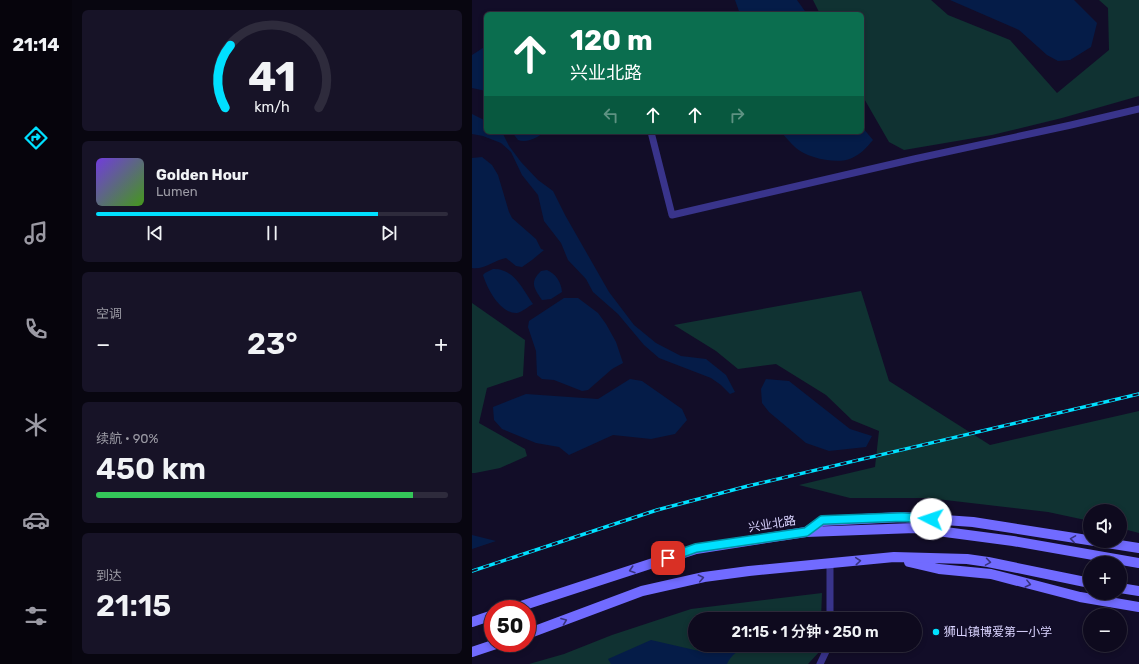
<!DOCTYPE html>
<html lang="zh">
<meta charset="utf-8">
<style>
:root{--surface:#0e0a1e;--page:#171327;--text:#f1f3f6;--muted:#9b9aa4;--line:#2e2b3c;--accent:#00e0ff}
body{margin:0;font-family:Rubik,"Noto Sans SC",sans-serif;background:var(--page);color:var(--text);height:100vh;display:flex;flex-direction:column;font-size:15px;white-space:nowrap}
*{box-sizing:border-box;margin:0}
p{font-size:13px;color:var(--muted)}
.icon{flex:none;width:22px;height:22px;fill:none;stroke:currentColor;stroke-width:2;stroke-linecap:round;stroke-linejoin:round}
.map{position:relative;flex:1;overflow:hidden}
.details{display:flex;flex-direction:column;gap:10px;padding:10px;background:#080610;width:400px}
.details>*{flex:none}
.banner{position:absolute;left:12px;top:12px;width:380px;height:122px;border-radius:6px;box-shadow:0 2px 6px #0003,0 0 0 1px var(--line);background:#0b6e4f;color:#fff;overflow:hidden}
.fabs{position:absolute;left:611px;top:504px;display:grid;gap:8px}
.fabs a{display:grid;place-items:center;width:44px;height:44px;border-radius:50%;background:var(--surface);box-shadow:0 2px 6px #0003,0 0 0 1px var(--line);font-size:20px}
.speed{position:absolute;left:12px;top:600px;display:flex;gap:8px;font-size:20px;font-weight:700;text-align:center}
.speed>*{display:grid;place-content:center;width:52px;height:52px;border-radius:50%;background:var(--surface);box-shadow:0 2px 6px #0003,0 0 0 1px var(--line);line-height:1}
.speed .limit{border:6px solid #d22;background:#fff;color:#111}
.pin{position:absolute;display:grid;place-items:center;width:34px;height:34px;color:#fff;margin:-17px;border-radius:8px;box-shadow:0 2px 6px #0006}
.me{position:absolute;width:44px;margin:-22px;rotate:274deg;stroke-linejoin:round;filter:drop-shadow(0 0 3px #0008)}
.turn{display:flex;align-items:center;gap:14px;height:84px;padding:0 20px;font-size:18px}
.turn .icon{width:52px;height:52px;stroke-width:2.5}
.turn b{display:block;font-size:28px;line-height:34px}
.lanes{display:flex;align-items:center;height:38px;padding:0 20px;background:#0003;justify-content:center;gap:20px;direction:ltr}
.lanes .off{opacity:.35}
.big{font-size:30px;font-weight:600;line-height:1.1}
.details .card{flex:1;display:flex;flex-direction:column;justify-content:center;gap:6px;min-width:0;padding:0 14px;border-radius:6px;background:var(--page)}
.details .dial{align-items:center;gap:0}
.dial svg{height:104px;overflow:visible;fill:none;stroke:var(--line);stroke-width:7;stroke-linecap:round;text-anchor:middle}
.dial text{fill:var(--text);stroke:none}
.song{display:flex;align-items:center;gap:12px}
.cover{width:48px;height:48px;border-radius:6px;background:linear-gradient(135deg,hsl(260 70% 55%),hsl(100 70% 35%))}
.played{height:4px;border-radius:2px;background:linear-gradient(90deg,var(--accent) 80%,var(--line) 80%)}
.keys{display:flex;justify-content:space-around;direction:ltr}
.heat{display:flex;justify-content:space-between;align-items:center;font-size:22px;direction:ltr}
.charge{height:6px;border-radius:3px;background:linear-gradient(90deg,#34c759 90%,var(--line) 0)}
.trip{position:absolute;left:216px;top:612px;width:234px;height:40px;border-radius:20px;background:var(--surface);box-shadow:0 2px 6px #0003,0 0 0 1px var(--line);font-weight:600;line-height:40px;text-align:center}
main{display:flex;flex:1;min-height:0}
.menu{display:flex;flex-direction:column;width:72px;justify-content:space-around;align-items:center;background:#06040c;color:var(--muted)}
.menu .icon{width:28px;height:28px}
.menu .on{color:var(--accent)}
.menu b{font-size:18px;color:var(--text)}
.map>svg:first-child{display:block}
.green{fill:#103232}
.water{fill:#051c48}
.lines{fill:none;stroke-linecap:round;stroke-linejoin:round}
.minor{stroke:#39348b;stroke-width:7}
.secondary{stroke:#716bff;stroke-width:10}
.rail-casing{stroke:#00e0ff;stroke-width:3.5}
.rail{stroke:#120d28;stroke-width:2;stroke-dasharray:6;stroke-linecap:butt}
.oneway{stroke:#38337e}
.route-casing{stroke:#0092a6;stroke-width:10}
.route{stroke:#00e0ff;stroke-width:7}
.poi-dot{fill:#00e0ff;stroke:#120d28;stroke-width:1.5}
.labels{text-anchor:middle;stroke-width:4;stroke-linejoin:round;paint-order:stroke}
.street-label{font-size:12px;fill:#dad4ff;stroke:#120d28}
.poi-label{font-size:12px;fill:#dad4ff;stroke:#120d28;text-anchor:start}
</style>
<main>
<nav class="menu">
<b>21:14</b>
<svg class="icon on" aria-label="directions" viewBox="0 0 24 24"><path d="M12 3l9 9-9 9-9-9zM9 14v-3h6M13 9l2 2-2 2"/></svg>
<svg class="icon" aria-label="music" viewBox="0 0 24 24"><path d="M9 18V5l10-2v13"/><circle cx="6" cy="18" r="3"/><circle cx="16" cy="16" r="3"/></svg>
<svg class="icon" aria-label="phone" viewBox="0 0 24 24"><path d="M5 4h4l2 5-3 2q2 4 5 5l2-3 5 2v4C11 20 4 13 5 4z"/></svg>
<svg class="icon" aria-label="climate" viewBox="0 0 24 24"><path d="M12 3v18M4 7l16 10M4 17L20 7"/></svg>
<svg class="icon" aria-label="car" viewBox="0 0 24 24"><path d="M5 17H2v-5l4-1 3-4h7l3 4 3 1v5h-3M9 17h6M6 11h13"/><circle cx="7" cy="17" r="2"/><circle cx="17" cy="17" r="2"/></svg>
<svg class="icon" aria-label="filters" viewBox="0 0 24 24"><path d="M4 7h16M4 17h16"/><circle cx="9" cy="7" r="2"/><circle cx="15" cy="17" r="2"/></svg>
</nav>
<section class="details">
<div class="card dial"><svg viewBox="0 0 100 80">
<path d="M14 69A42 42 0 1 1 86 69"/>
<path d="M14 69A42 42 0 0 1 18 21" stroke="#00e0ff"/>
<text x="50" y="56" font-size="32" font-weight="700">41</text>
<text x="50" y="72" font-size="11">km/h</text>
</svg></div>
<div class="card">
<div class="song"><i class="cover"></i><div><b>Golden Hour</b><p>Lumen</p></div></div>
<div class="played"></div>
<div class="keys"><svg class="icon" aria-label="previous" viewBox="0 0 24 24"><path d="M18 5L8 12l10 7zM5 5v14"/></svg><svg class="icon" aria-label="pause" viewBox="0 0 24 24"><path d="M8 5v14M16 5v14"/></svg><svg class="icon" aria-label="next" viewBox="0 0 24 24"><path d="M6 5l10 7-10 7zM19 5v14"/></svg></div>
</div>
<div class="card"><p>空调</p>
<div class="heat"><a>−</a><b class="big">23°</b><a>+</a></div>
</div>
<div class="card"><p>续航 · 90%</p><b class="big">450 km</b><div class="charge"></div></div>
<div class="card"><p>到达</p><b class="big">21:15</b></div>
</section>
<div class="map">
<svg width="667" height="664" viewBox="0 0 667 664">
<rect width="100%" height="100%" fill="#120d28"/>
<g class="green">
<path d="M341,0H459L476,15L538,40L585,93L637,50L636,8L627,0H667V96L590,118L520,135L432,150L417,142L390,95V14H348Z"/>
<path d="M389,291L417,381L518,445L667,411V533L648,528V511H618V521L576,512L456,498H378L327,485L403,467L407,431L380,420L354,395L304,364L266,369L244,351L202,325Z"/>
<path d="M0,303L53,340L51,376L15,388L7,423L53,449L55,456L28,468L3,473H0Z"/>
<path d="M350,593L349,619H223V645H348V651L336,664H57L92,654L140,635L219,609Z"/>
</g>
<g class="water">
<path d="M263,0H325L335,14H268Z"/>
<path d="M478,0H602L625,23L619,47L598,60L586,61L575,55L547,30Z"/>
<path d="M14,46V91L0,88V55Z"/>
<path d="M0,114L14,121V132H30L37,146L49,162L66,180L81,191L93,215L137,292L162,325L184,343L209,356L234,359L254,375L263,392L258,394L249,385L239,378L187,358L172,345L146,314L121,292L114,279L96,260L89,243L72,221L66,195L50,175L39,152L29,143L11,136L0,134Z"/>
<path d="M390,127L401,140C395,147 389,154 380,158C366,165 335,158 324,148C318,143 314,137 309,132H390Z"/>
<path d="M40,132H72C65,138 55,143 46,140Z"/>
<path d="M10,157L20,165L26,175L37,212L40,218L64,239L69,249L72,250L60,260L50,267L44,266L34,258C23,260 12,270 0,268V158Z"/>
<path d="M21,269C42,268 51,290 61,304C57,306 50,312 45,313C28,314 15,288 11,275L13,273Z"/>
<path d="M75,270C84,274 89,282 90,292L79,299L70,300C61,287 58,282 69,271Z"/>
<path d="M92,298H106L126,313L134,324L144,342L151,363L140,369L116,390L110,391L82,380L70,379L65,375L64,351L56,327L57,321Z"/>
<path d="M158,379L170,381L210,409L215,420L203,434L179,439L141,435L97,455L87,447L64,443L30,429L22,420L21,407L54,394L126,399Z"/>
<path d="M294,379L317,381L378,429L400,436L394,447L357,451L334,443L297,412L290,403L289,389Z"/>
<path d="M0,535L24,541L0,549Z"/>
<path d="M179,640L227,651L238,649L245,645H275C267,650 259,655 255,664H139L136,659Z"/>
</g>
<g class="lines">
<g class="minor">
<path d="M179,132L200,215L442,159L599,125L667,109"/>
<path d="M358,619V563"/>
<path d="M348,664L357,645"/>
</g>
<g class="secondary">
<path d="M334,532L350,521L430,517L501,522L667,548"/>
<path d="M437,562L467,569L519,574L608,597L667,607"/>
<path d="M648,588L667,591"/>
<path d="M40,609L224,549L334,532L443,528L541,541L667,563"/>
<path d="M0,622L21,615"/>
<path d="M55,634L170,591L232,577L277,571L422,557L495,559L516,562L618,583"/>
<path d="M0,652L27,643"/>
</g>
<defs>
<path id="rail" d="M0,571L185,510L276,486L667,394"/>
</defs>
<use href="#rail" class="rail-casing"/>
<use href="#rail" class="rail"/>
</g>
<defs><path id="oneway-chevron" d="M-2-3.5L2.5 0L-2 3.5" fill="none" stroke-width="1.6" stroke-linecap="round" stroke-linejoin="round"/></defs>
<g class="oneway">
<use href="#oneway-chevron" transform="translate(601 539) rotate(-171)"/>
<use href="#oneway-chevron" transform="translate(386 561) rotate(-5)"/>
<use href="#oneway-chevron" transform="translate(516 562) rotate(9)"/>
<use href="#oneway-chevron" transform="translate(160 570) rotate(162)"/>
<use href="#oneway-chevron" transform="translate(229 578) rotate(-12)"/>
<use href="#oneway-chevron" transform="translate(556 584) rotate(14)"/>
<use href="#oneway-chevron" transform="translate(92 621) rotate(-21)"/>
</g>
<g class="lines">
<defs>
<path id="route" d="M196,558L224,548L334,532L350,520L430,517L459,519"/>
</defs>
<use href="#route" class="route-casing"/>
<use href="#route" class="route"/>
</g>
<circle class="poi-dot" cx="464" cy="632" r="4"/>
<g class="labels">
<g class="street-label">
<text transform="translate(300 524) rotate(-9)" y="4">兴业北路</text>
</g>
<g class="poi-label">
<text x="472" y="636">狮山镇博爱第一小学</text>
</g>
</g>
</svg>
<div class="fabs">
<a><svg class="icon" aria-label="sound" viewBox="0 0 24 24"><path d="M4 9h4l5-4v14l-5-4H4zM17 9q2 3 0 6"/></svg></a>
<a>+</a>
<a>−</a>
</div>
<div class="speed"><div class="limit">50</div></div>
<div class="pin" style="left:196px;top:558px;background:#d93025"><svg class="icon" aria-label="arrive" viewBox="0 0 24 24"><path d="M6 21V4h12l-3 4 3 4H6"/></svg></div>
<svg class="me" style="left:459px;top:519px" viewBox="-20 -20 40 40"><circle r="19" fill="#fff"/><path d="M0-13L10 11 0 6-10 11z" fill="#00e0ff"/></svg>
<div class="trip">21:15 · 1 分钟 · 250 m</div>
<div class="banner">
<div class="turn"><svg class="icon" aria-label="ahead" viewBox="0 0 24 24"><path d="M12 20V5M6 11l6-6 6 6"/></svg><div><b>120 m</b>兴业北路</div></div>
<div class="lanes"><svg class="icon off" aria-label="left" viewBox="0 0 24 24"><path d="M17 20v-9H6M10 6l-5 5 5 5"/></svg><svg class="icon" aria-label="ahead" viewBox="0 0 24 24"><path d="M12 20V5M6 11l6-6 6 6"/></svg><svg class="icon" aria-label="ahead" viewBox="0 0 24 24"><path d="M12 20V5M6 11l6-6 6 6"/></svg><svg class="icon off" aria-label="right" viewBox="0 0 24 24"><path d="M7 20v-9h11M14 6l5 5-5 5"/></svg></div>
</div>
</div>
</main>
